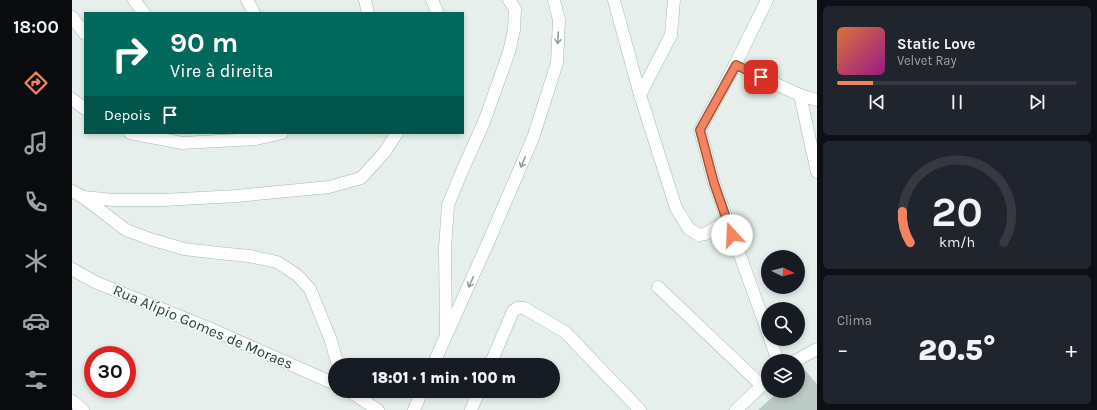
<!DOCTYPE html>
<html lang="pt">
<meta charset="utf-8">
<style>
:root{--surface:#171b24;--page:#20242c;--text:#f1f3f6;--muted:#9ea1a6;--line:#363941;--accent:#f4845f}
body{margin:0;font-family:Karla,sans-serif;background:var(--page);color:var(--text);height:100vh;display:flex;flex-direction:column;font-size:15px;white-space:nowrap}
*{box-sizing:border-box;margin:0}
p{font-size:13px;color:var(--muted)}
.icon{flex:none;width:22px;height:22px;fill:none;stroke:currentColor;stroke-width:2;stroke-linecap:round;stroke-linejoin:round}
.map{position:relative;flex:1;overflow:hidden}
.drawer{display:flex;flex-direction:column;gap:6px;padding:6px;background:#0d0f14;width:280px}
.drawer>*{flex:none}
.banner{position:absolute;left:12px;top:12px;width:380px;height:122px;border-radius:0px;box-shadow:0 2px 6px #0003;background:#00695c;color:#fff;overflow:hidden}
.needle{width:26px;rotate:96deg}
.fabs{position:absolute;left:689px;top:250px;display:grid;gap:8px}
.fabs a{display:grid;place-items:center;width:44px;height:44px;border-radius:50%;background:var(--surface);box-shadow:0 2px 6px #0003;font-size:20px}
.speed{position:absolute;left:12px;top:346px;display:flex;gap:8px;font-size:20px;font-weight:700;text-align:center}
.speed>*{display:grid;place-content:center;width:52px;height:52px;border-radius:50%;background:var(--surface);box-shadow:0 2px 6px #0003;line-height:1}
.speed .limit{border:6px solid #d22;background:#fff;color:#111}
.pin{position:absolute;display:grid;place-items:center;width:34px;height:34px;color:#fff;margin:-17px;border-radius:8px;box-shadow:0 2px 6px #0006}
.me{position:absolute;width:44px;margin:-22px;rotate:340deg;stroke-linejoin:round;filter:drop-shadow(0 0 3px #0008)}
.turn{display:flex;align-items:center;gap:14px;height:84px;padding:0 20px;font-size:18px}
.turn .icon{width:52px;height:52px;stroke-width:2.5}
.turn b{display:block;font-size:28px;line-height:34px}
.then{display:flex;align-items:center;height:38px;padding:0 20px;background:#0003;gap:8px;font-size:15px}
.big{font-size:30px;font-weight:800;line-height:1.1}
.drawer .tile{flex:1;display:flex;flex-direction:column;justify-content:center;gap:6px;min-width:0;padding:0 14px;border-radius:6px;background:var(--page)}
.drawer .dial{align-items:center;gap:0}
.dial svg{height:104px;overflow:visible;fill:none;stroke:var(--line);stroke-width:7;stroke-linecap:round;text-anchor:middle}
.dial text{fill:var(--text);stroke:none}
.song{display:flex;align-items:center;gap:12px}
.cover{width:48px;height:48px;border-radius:6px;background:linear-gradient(135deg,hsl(20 70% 55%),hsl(310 70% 35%))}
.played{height:4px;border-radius:2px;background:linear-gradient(90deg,var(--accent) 15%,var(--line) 15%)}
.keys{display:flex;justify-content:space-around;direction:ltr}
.heat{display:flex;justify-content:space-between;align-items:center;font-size:22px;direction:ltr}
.trip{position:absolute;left:256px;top:358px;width:232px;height:40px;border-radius:20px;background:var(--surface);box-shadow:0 2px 6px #0003;font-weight:800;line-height:40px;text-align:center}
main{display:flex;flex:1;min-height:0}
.dock{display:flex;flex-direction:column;width:72px;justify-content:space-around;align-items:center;background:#090b0e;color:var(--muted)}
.dock .icon{width:28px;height:28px}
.dock .current{color:var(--accent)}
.dock b{font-size:18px;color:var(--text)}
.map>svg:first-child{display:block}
.building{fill:#bbcac4}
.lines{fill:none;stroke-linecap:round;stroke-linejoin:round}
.street-casing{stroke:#a8b8b2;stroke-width:13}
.secondary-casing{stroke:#a4bbb3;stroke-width:13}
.street{stroke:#fff;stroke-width:12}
.secondary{stroke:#fff;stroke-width:12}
.oneway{stroke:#92a09c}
.route-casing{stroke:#9f563e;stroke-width:10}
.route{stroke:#f4845f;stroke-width:7}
.labels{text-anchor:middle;stroke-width:3;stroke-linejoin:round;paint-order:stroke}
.street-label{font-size:15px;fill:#24423a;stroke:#f7fbf9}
</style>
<main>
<nav class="dock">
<b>18:00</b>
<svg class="icon current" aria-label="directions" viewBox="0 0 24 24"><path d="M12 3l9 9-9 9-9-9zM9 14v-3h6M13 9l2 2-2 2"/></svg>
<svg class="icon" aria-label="music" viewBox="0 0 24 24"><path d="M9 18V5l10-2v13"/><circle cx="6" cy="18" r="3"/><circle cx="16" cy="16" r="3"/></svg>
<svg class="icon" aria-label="phone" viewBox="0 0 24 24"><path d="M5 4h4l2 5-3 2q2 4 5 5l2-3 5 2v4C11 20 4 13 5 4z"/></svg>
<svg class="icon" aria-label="climate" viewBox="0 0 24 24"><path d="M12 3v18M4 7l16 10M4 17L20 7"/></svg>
<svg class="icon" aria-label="car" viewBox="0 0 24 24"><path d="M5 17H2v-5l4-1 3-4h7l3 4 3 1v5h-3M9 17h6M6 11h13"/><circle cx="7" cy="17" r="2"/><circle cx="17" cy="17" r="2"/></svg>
<svg class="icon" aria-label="filters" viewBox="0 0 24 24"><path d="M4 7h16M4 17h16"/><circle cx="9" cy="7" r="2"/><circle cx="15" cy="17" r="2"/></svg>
</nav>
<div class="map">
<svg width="745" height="410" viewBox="0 0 745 410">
<rect width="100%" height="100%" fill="#e6efeb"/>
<path class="building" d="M729,366L745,384V410H686L707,391H726V368Z"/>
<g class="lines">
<defs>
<g id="street">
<path d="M62,0L72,13"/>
<path d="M175,0L182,13"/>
<path d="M293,0L296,13"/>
<path d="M360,0L364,9L365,13"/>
<path d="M542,0L568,95L604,208L617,229L627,235L633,234L655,221"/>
<path d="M695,0L663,65L628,130L642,183L696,333"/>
<path d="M0,17L13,34"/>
<path d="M663,65L728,95L745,100"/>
<path d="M568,95L599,35L602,0"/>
<path d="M728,95L745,172"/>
<path d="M0,99L13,109"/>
<path d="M58,133L110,143L184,139L210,133"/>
<path d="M0,191L11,197L54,230L78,239L112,249L146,253L177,256L205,262L225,275L238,289L258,338L266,365"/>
<path d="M11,197L42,200H91L165,196L257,187L289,178L312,153L325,133"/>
<path d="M0,269L23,282L139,329L263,384"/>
<path d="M586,287L689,385"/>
<path d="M374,333L373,248L376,205L390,171L412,122L437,52L442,30L443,9L437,0"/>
<path d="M698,339L706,361"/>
<path d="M361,365L418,238L461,138L485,63L487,20L482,0"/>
<path d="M418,365L441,311L445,308H452L493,332L568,410"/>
<path d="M277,391L306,410"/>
<path d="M0,401L11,410"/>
<path d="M342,410L350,391"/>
<path d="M399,410L407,391"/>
</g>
<g id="secondary">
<path d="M723,361L745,349"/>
<path d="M664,410L696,380"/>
</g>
</defs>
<use href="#street" class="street-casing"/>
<use href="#secondary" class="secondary-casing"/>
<use href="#street" class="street"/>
<use href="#secondary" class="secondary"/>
</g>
<defs><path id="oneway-shaft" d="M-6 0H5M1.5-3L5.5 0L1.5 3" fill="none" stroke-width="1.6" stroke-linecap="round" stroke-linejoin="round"/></defs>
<g class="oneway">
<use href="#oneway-shaft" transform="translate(486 38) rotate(93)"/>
<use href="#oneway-shaft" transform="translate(451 162) rotate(113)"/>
<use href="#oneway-shaft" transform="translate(399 282) rotate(114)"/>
</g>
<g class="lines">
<defs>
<path id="route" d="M660,235L642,183L628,130L664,65L689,77"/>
</defs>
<use href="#route" class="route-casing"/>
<use href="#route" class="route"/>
</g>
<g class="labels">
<g class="street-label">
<text transform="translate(131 327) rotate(23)" y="5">Rua Alípio Gomes de Moraes</text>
</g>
</g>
</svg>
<div class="fabs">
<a><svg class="needle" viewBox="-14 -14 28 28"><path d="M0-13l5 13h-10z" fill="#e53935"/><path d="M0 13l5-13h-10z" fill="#9ea1a6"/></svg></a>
<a><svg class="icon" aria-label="search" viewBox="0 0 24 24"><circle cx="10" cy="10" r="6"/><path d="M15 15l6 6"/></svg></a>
<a><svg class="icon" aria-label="layers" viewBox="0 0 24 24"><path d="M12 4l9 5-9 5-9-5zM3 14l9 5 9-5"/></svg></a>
</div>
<div class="speed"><div class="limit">30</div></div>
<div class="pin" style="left:689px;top:77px;background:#d93025"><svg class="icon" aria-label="arrive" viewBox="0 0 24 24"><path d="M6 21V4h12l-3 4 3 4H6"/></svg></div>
<svg class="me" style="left:660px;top:235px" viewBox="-20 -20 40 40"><circle r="19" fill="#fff"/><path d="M0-13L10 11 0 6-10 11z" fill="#f4845f"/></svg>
<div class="trip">18:01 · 1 min · 100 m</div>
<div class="banner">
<div class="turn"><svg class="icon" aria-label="right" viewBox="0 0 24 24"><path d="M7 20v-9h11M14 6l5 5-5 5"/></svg><div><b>90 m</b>Vire à direita</div></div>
<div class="then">Depois<svg class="icon" aria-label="arrive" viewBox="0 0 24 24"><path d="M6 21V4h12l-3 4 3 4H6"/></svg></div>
</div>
</div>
<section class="drawer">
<div class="tile">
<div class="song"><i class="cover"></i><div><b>Static Love</b><p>Velvet Ray</p></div></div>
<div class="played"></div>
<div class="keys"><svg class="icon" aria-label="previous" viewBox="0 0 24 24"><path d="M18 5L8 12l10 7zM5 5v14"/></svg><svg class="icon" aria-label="pause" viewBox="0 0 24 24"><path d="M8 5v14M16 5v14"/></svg><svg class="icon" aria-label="next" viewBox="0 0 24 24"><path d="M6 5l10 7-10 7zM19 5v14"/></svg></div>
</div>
<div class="tile dial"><svg viewBox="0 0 100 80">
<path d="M14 69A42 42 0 1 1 86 69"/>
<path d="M14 69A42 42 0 0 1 8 45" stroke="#f4845f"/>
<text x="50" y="56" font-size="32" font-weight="700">20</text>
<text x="50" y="72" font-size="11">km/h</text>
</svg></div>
<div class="tile"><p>Clima</p>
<div class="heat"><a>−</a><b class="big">20.5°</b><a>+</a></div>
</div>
</section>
</main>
